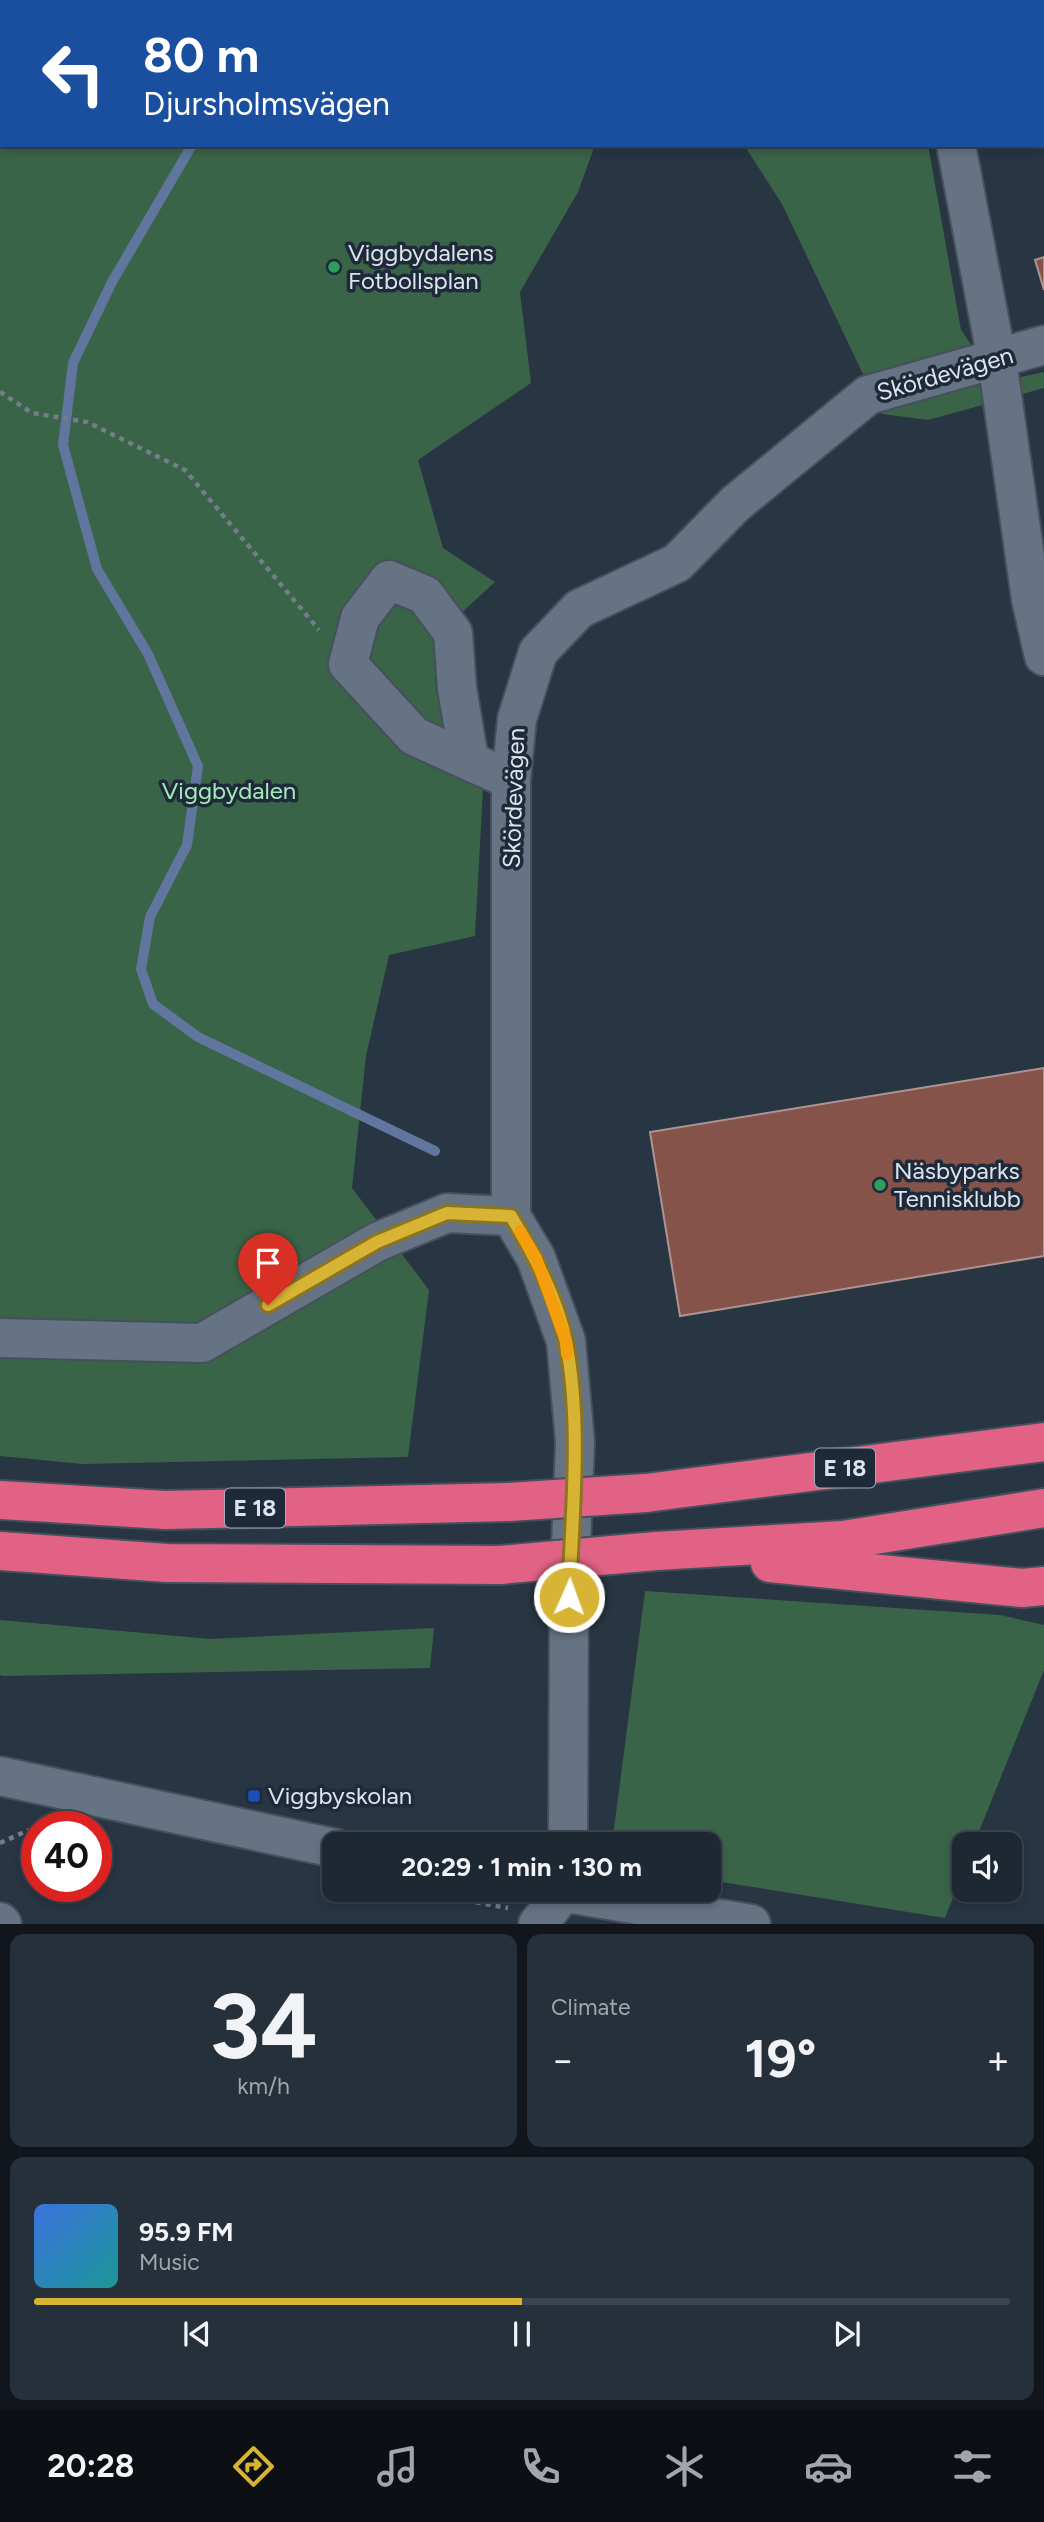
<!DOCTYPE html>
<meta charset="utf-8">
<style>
:root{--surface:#1e2832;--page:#26303a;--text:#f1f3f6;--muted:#a1a6ac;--line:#3c444d;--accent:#d7b434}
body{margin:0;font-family:Figtree,sans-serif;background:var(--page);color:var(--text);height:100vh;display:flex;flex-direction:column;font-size:26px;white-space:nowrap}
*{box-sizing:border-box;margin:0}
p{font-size:23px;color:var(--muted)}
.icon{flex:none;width:38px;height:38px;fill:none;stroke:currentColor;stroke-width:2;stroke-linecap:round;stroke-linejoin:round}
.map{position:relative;height:1924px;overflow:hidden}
.details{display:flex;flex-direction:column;gap:10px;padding:10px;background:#10161c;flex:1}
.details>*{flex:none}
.guide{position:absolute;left:0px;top:0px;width:1045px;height:147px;box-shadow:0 4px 10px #0003,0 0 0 2px var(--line);background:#1a4fa0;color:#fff;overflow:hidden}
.buttons{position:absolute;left:952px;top:1832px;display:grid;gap:14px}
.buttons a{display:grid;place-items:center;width:70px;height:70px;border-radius:14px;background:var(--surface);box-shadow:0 4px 10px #0003,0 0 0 2px var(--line);font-size:35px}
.speed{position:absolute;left:21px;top:1811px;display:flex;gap:14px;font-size:35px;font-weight:700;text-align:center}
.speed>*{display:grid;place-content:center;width:91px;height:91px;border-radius:50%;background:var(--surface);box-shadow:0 4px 10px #0003,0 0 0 2px var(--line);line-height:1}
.speed .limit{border:10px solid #d22;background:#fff;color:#111}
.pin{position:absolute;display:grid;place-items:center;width:60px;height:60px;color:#fff;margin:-72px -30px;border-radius:50% 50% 50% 0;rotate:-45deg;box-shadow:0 0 7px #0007}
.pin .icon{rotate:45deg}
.me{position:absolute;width:77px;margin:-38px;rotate:2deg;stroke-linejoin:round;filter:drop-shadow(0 0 5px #0008)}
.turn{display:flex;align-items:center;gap:24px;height:147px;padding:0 28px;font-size:32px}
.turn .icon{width:91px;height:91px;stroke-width:2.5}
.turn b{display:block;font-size:49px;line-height:60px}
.big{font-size:52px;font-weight:700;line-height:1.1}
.details .widget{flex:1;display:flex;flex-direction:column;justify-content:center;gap:10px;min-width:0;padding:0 24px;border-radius:14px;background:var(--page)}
.details .dial{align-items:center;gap:0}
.dial b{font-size:91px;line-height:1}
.song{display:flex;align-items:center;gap:21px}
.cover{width:84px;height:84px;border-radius:10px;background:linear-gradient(135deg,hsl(220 70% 55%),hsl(180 70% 35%))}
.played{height:7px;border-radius:4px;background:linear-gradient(90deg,var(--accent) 50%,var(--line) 50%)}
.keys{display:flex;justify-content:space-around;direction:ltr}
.heat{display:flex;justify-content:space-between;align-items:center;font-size:38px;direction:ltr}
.details .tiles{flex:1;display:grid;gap:10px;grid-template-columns:1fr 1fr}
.widget:last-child{grid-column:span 2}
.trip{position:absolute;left:322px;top:1832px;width:399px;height:70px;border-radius:14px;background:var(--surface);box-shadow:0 4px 10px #0003,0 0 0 2px var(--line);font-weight:700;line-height:70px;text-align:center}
.dock{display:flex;height:112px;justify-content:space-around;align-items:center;background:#0c1014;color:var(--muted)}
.dock .icon{width:49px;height:49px}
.dock .selected{color:var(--accent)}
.dock b{font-size:32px;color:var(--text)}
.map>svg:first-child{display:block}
.green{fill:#3a6447}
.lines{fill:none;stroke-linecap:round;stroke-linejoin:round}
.stream{stroke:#60769f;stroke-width:10}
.building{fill:#855349;stroke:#ad948f;stroke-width:2}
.minor-casing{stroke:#45505c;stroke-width:42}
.highway-casing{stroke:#45505c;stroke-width:42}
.path{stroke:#737e8a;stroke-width:4.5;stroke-dasharray:5 5;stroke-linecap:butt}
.minor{stroke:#657384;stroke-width:38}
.highway{stroke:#e26285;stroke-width:38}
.highway-bridge-casing{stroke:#45505c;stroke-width:42;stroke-linecap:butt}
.highway-bridge{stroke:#e26285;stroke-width:38}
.route-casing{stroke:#8c7522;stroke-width:18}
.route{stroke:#d7b434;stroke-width:12}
.slow{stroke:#f59e0b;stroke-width:12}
.leisure-dot{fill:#2e9e5b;stroke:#1e2a39;stroke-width:2.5}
.transit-dot{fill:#1a4fb4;stroke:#1e2a39;stroke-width:2.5}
.labels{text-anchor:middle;stroke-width:7;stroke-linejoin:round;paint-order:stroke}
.shield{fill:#1e2a39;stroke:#a3acb8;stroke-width:2}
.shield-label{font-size:23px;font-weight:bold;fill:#dce4ee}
.poi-label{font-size:24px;fill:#dce4ee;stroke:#1e2a39;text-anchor:start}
.street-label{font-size:24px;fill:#dce4ee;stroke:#1e2a39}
.park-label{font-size:24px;fill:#a5ebb9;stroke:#1e2a39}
</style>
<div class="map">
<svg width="1044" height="1924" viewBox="0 0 1044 1924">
<rect width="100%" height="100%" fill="#283543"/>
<g class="green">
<path d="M0,0H902L2,2V145H595L578,192L520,292L531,383L418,460L443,548L495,582L433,639L436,692L483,789L475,936L389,955L366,1056L352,1188L429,1290L408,1457L82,1464L0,1456Z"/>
<path d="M744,145H928L961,330L997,382L1044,372V388L928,420L882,414L782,204Z"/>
<path d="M645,1591L1000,1615L1044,1625V1670L974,1844H964V1870L945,1918L709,1880V1844H612Z"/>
<path d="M0,1620L210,1639L434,1628L430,1668L4,1676L0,1675Z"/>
</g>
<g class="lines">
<g class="stream">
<path d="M239,2V0"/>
<path d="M192,145L112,282L73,363L63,445L97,569L148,654L198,766L187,845L150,917L141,969L153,1004L198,1037L435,1151"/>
</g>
</g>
<g class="building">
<path d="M1044,257V290L1035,260Z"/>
<path d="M1044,1068V1256L680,1316L650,1132Z"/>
</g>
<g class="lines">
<defs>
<g id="minor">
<path d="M929,0V2"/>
<path d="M956,145L997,360L1031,599L1044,656"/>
<path d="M469,759L457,688L453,633L425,595L389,580L360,618L348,664L414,736L511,780"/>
<path d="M511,1216V780L517,719L538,652L579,609L677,563L735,504L868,395L1044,345"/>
<path d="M0,1338L202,1343L377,1242L447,1213L511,1216L536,1258L566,1341L575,1442L569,1597L568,1844"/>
<path d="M0,1776L334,1848"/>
<path d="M549,1890L751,1924"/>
<path d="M0,1922L2,1924"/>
<path d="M538,1924L563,1893"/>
</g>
<g id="highway">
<path d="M646,1493L1044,1442"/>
<path d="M0,1500L165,1510L509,1502"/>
<path d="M0,1551L167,1563L500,1565"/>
<path d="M656,1551L843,1540L1044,1508"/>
<path d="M770,1563L1022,1588L1044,1586"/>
</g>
</defs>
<use href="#minor" class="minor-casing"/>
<use href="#highway" class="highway-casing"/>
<g class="path">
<path d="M0,392L32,413L87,422L185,470L319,630"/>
<path d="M0,1843L29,1830H37"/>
<path d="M407,1890L508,1908"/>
</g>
<use href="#minor" class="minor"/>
<use href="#highway" class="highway"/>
<defs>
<g id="highway-bridge">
<path d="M509,1502L646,1493"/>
<path d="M500,1565L656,1551"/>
</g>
</defs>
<use href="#highway-bridge" class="highway-bridge-casing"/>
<use href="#highway-bridge" class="highway-bridge"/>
</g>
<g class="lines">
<defs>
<path id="route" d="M268,1305L377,1242L447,1213L511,1216C533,1253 558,1299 566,1342C582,1425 572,1514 569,1597"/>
</defs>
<use href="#route" class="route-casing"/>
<use href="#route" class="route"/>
<path class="slow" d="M520,1231L536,1258L566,1341L567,1354"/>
</g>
<g class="leisure-dot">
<circle cx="334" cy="267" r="7"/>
<circle cx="880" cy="1185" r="7"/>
</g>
<rect class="transit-dot" x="247" y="1789" width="14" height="14" rx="3.5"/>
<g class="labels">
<g class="shield">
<rect x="815" y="1448.5" width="60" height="39" rx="5"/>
<rect x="225" y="1488.5" width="60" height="39" rx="5"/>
</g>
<g class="shield-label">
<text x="845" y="1476">E 18</text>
<text x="255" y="1516">E 18</text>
</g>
<g class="poi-label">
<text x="348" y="261">Viggbydalens<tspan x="348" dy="28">Fotbollsplan</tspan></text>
<text x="894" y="1179">Näsbyparks<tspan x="894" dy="28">Tennisklubb</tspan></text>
<text x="268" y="1804">Viggbyskolan</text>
</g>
<g class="street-label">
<text transform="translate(945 374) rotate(-16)" y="8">Skördevägen</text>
<text transform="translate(514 798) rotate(-88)" y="8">Skördevägen</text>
</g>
<g class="park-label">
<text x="229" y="799">Viggbydalen</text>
</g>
</g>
</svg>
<div class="buttons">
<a><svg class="icon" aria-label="sound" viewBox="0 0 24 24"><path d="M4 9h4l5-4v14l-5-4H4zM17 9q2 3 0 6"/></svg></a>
</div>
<div class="speed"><div class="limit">40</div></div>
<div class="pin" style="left:268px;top:1305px;background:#d93025"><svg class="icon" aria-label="arrive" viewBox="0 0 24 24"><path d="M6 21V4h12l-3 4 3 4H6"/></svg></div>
<svg class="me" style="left:569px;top:1597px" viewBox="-20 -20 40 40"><circle r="17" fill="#d7b434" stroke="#fff" stroke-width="3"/><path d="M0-11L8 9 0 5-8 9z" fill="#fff"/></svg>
<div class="trip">20:29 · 1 min · 130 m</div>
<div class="guide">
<div class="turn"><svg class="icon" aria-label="left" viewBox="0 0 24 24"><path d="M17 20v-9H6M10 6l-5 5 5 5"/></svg><div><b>80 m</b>Djursholmsvägen</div></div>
</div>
</div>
<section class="details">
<div class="tiles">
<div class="widget dial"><b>34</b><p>km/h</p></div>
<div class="widget"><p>Climate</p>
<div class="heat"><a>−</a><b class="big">19°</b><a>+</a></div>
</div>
<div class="widget">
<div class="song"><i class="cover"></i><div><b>95.9 FM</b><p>Music</p></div></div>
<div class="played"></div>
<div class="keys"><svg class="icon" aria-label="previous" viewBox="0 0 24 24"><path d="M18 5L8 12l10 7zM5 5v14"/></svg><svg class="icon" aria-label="pause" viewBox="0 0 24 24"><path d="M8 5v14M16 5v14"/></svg><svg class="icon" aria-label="next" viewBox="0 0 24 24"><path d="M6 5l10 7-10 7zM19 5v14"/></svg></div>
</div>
</div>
</section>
<nav class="dock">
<b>20:28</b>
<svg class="icon selected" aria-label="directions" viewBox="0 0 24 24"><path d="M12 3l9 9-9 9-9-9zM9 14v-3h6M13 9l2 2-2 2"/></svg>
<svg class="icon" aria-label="music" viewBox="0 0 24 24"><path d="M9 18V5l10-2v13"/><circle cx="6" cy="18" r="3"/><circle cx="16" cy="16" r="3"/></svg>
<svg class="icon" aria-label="phone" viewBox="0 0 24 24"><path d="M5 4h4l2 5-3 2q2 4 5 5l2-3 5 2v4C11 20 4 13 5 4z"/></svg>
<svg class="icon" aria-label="climate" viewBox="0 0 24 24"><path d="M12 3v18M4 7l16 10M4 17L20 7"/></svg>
<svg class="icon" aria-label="car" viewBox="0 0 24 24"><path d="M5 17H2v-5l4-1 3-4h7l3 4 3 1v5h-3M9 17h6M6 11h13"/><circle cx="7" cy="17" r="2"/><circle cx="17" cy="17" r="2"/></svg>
<svg class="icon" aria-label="filters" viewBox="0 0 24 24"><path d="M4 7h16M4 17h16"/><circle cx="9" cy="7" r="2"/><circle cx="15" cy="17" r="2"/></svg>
</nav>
